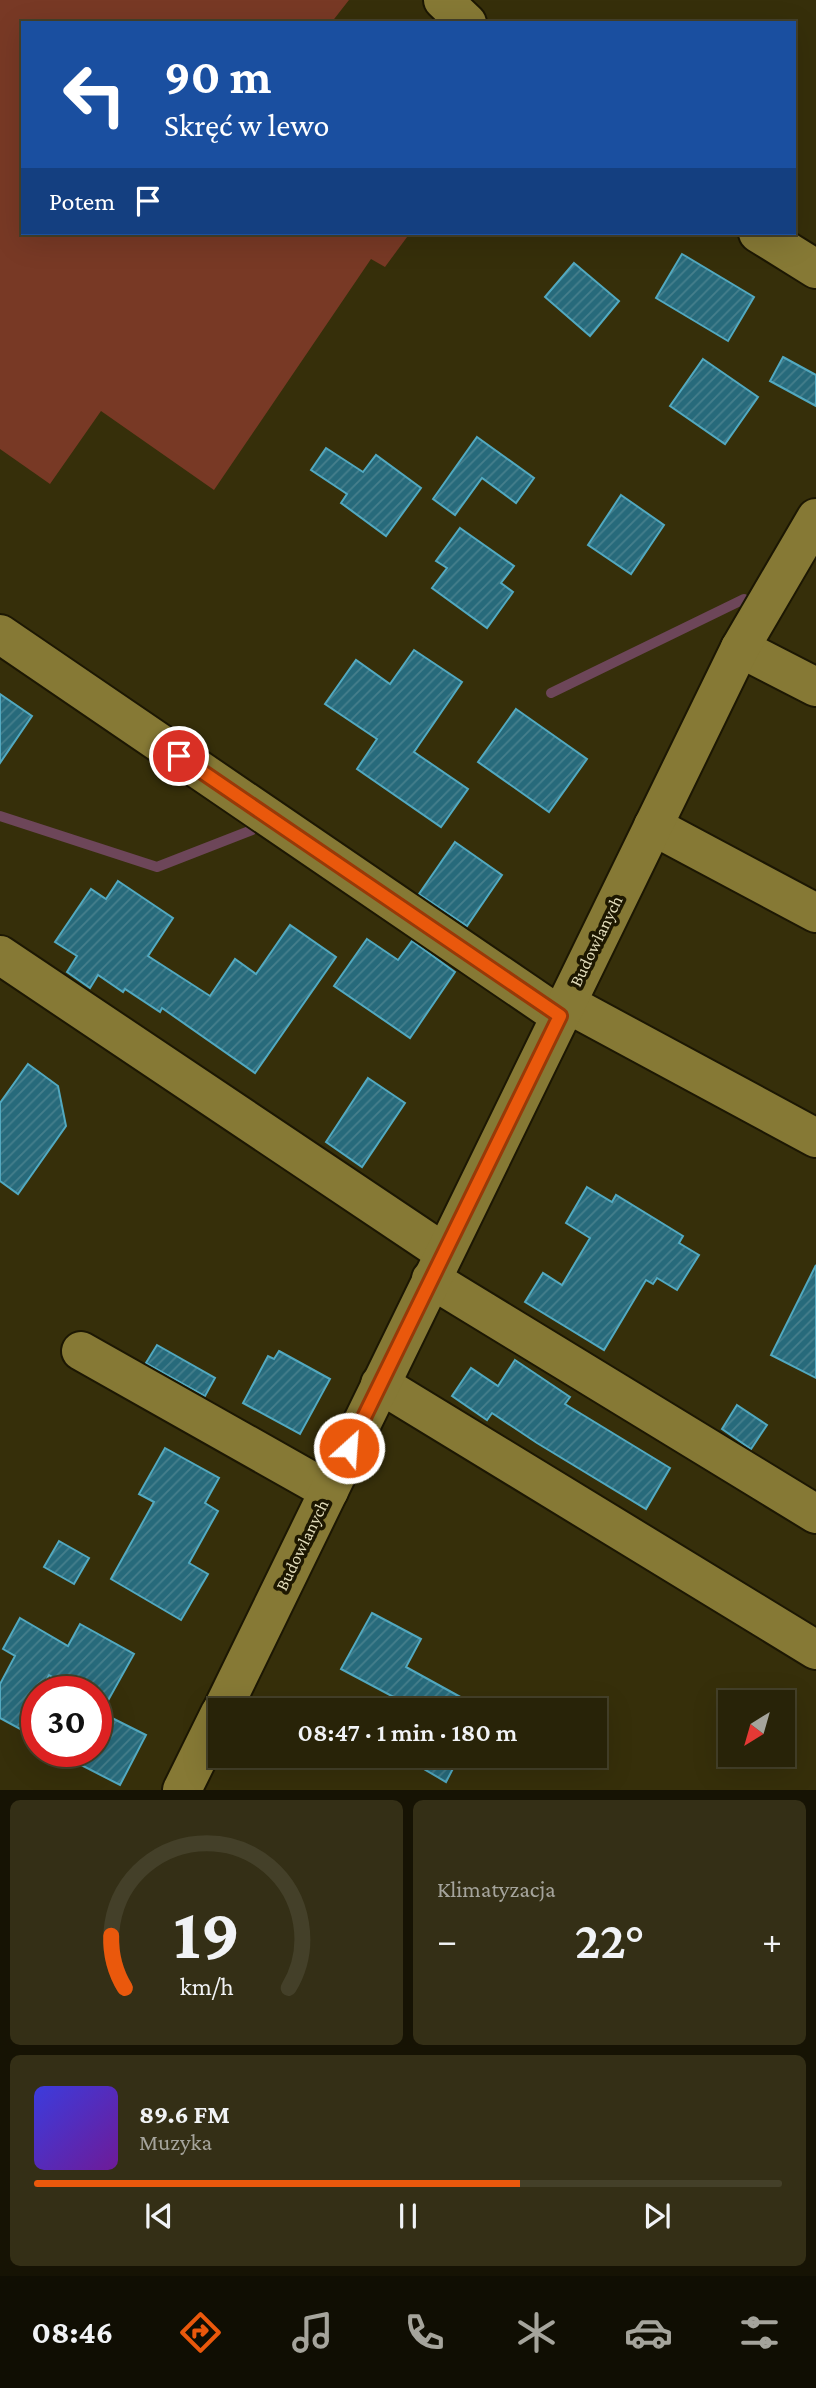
<!DOCTYPE html>
<html lang="pl">
<meta charset="utf-8">
<style>
:root{--surface:#282308;--page:#342f16;--text:#f1f3f6;--muted:#a5a49c;--line:#444029;--accent:#ea580c}
body{margin:0;font-family:"Crimson Pro",serif;background:var(--page);color:var(--text);height:100vh;display:flex;flex-direction:column;font-size:26px;white-space:nowrap}
*{box-sizing:border-box;margin:0}
p{font-size:23px;color:var(--muted)}
.icon{flex:none;width:38px;height:38px;fill:none;stroke:currentColor;stroke-width:2;stroke-linecap:round;stroke-linejoin:round}
.map{position:relative;height:1790px;overflow:hidden}
.panel{display:flex;flex-direction:column;gap:10px;padding:10px;background:#161304;flex:1}
.panel>*{flex:none}
.hud{position:absolute;left:21px;top:21px;width:775px;height:214px;border-radius:0px;box-shadow:0 7px 28px #0002,0 0 0 2px var(--line);background:#1a4fa0;color:#fff;overflow:hidden}
.needle{width:46px;rotate:217deg}
.buttons{position:absolute;left:718px;top:1690px;display:grid;gap:14px}
.buttons a{display:grid;place-items:center;width:77px;height:77px;border-radius:0px;background:var(--surface);box-shadow:0 7px 28px #0002,0 0 0 2px var(--line);font-size:35px}
.speed{position:absolute;left:21px;top:1676px;display:flex;gap:14px;font-size:35px;font-weight:700;text-align:center}
.speed>*{display:grid;place-content:center;width:91px;height:91px;border-radius:50%;background:var(--surface);box-shadow:0 7px 28px #0002,0 0 0 2px var(--line);line-height:1}
.speed .limit{border:10px solid #d22;background:#fff;color:#111}
.pin{position:absolute;display:grid;place-items:center;width:60px;height:60px;color:#fff;margin:-30px;border:4px solid #fff;border-radius:50%;box-shadow:0 2px 7px #0007}
.me{position:absolute;width:77px;margin:-38px;rotate:26deg;stroke-linejoin:round;filter:drop-shadow(0 0 5px #0008)}
.turn{display:flex;align-items:center;gap:24px;height:147px;padding:0 28px;font-size:32px}
.turn .icon{width:91px;height:91px;stroke-width:2.5}
.turn b{display:block;font-size:49px;line-height:60px}
.then{display:flex;align-items:center;height:66px;padding:0 28px;background:#0003;gap:14px;font-size:26px}
.big{font-size:52px;font-weight:600;line-height:1.1}
.panel .card{flex:1;display:flex;flex-direction:column;justify-content:center;gap:10px;min-width:0;padding:0 24px;border-radius:10px;background:var(--page)}
.panel .dial{align-items:center;gap:0}
.dial svg{height:182px;overflow:visible;fill:none;stroke:var(--line);stroke-width:7;stroke-linecap:round;text-anchor:middle}
.dial text{fill:var(--text);stroke:none}
.song{display:flex;align-items:center;gap:21px}
.cover{width:84px;height:84px;border-radius:10px;background:linear-gradient(135deg,hsl(240 70% 55%),hsl(280 70% 35%))}
.played{height:7px;border-radius:4px;background:linear-gradient(90deg,var(--accent) 65%,var(--line) 65%)}
.keys{display:flex;justify-content:space-around;direction:ltr}
.heat{display:flex;justify-content:space-between;align-items:center;font-size:38px;direction:ltr}
.panel .tiles{flex:1;display:grid;gap:10px;grid-template-columns:1fr 1fr}
.card:last-child{grid-column:span 2}
.trip{position:absolute;left:208px;top:1698px;width:399px;height:70px;border-radius:0px;background:var(--surface);box-shadow:0 7px 28px #0002,0 0 0 2px var(--line);font-weight:600;line-height:70px;text-align:center}
.dock{display:flex;height:112px;justify-content:space-around;align-items:center;background:#100e03;color:var(--muted)}
.dock .icon{width:49px;height:49px}
.dock .active{color:var(--accent)}
.dock b{font-size:32px;color:var(--text)}
.map>svg:first-child{display:block}
.green{fill:#783925}
.lines{fill:none;stroke-linecap:round;stroke-linejoin:round}
.stream{stroke:#6d4659;stroke-width:10}
.building{fill:url(#building-hatch);stroke:#52a9c0;stroke-width:2}
.minor-casing{stroke:#1c1703;stroke-width:42}
.minor{stroke:#867935;stroke-width:38}
.route-casing{stroke:#983908;stroke-width:18}
.route{stroke:#ea580c;stroke-width:12}
.labels{text-anchor:middle;stroke-width:7;stroke-linejoin:round;paint-order:stroke}
.street-label{font-size:18px;fill:#e2dcba;stroke:#1d1700}
</style>
<div class="map">
<svg width="816" height="1790" viewBox="0 0 816 1790">
<defs>
<pattern id="building-hatch" width="6" height="6" patternUnits="userSpaceOnUse" patternTransform="scale(1.75)"><rect width="6" height="6" fill="#276a7b"/><path d="M-1 1l2-2M0 6l6-6M5 7l2-2" fill="none" stroke="#467f8c"/></pattern>
</defs>
<rect width="100%" height="100%" fill="#362f0a"/>
<path class="green" d="M0,0H349L331,23H23V233H410L385,267L371,259L214,490L101,411L50,484L0,449Z"/>
<g class="lines">
<g class="stream">
<path d="M551,693L744,599"/>
<path d="M0,816L157,867L252,830"/>
</g>
</g>
<g class="building">
<path d="M682,254L754,297L728,341L656,298Z"/>
<path d="M574,263L619,301L590,336L545,297Z"/>
<path d="M783,357L816,375V406L770,381Z"/>
<path d="M703,359L758,397L725,444L670,406Z"/>
<path d="M477,437L534,478L516,503L482,478L455,515L433,499Z"/>
<path d="M326,448L363,472L376,455L421,488L386,536L341,503L347,494L311,470Z"/>
<path d="M621,495L664,525L631,574L588,545Z"/>
<path d="M460,528L514,566L501,583L513,592L487,628L432,588L447,568L436,561Z"/>
<path d="M414,650L462,682L414,752L468,789L441,827L357,769L377,739L325,704L356,660L390,684Z"/>
<path d="M0,694L32,716L0,763Z"/>
<path d="M516,709L587,759L549,812L478,762Z"/>
<path d="M455,842L502,875L467,926L419,894Z"/>
<path d="M118,881L173,918L148,956L210,996L235,959L256,974L290,925L336,957L255,1073L162,1008L160,1012L125,989L123,992L98,975L90,988L67,972L77,956L55,942L91,889L106,899Z"/>
<path d="M367,939L398,960L412,941L455,972L410,1038L334,986Z"/>
<path d="M28,1064L58,1086L66,1126L18,1194L0,1181V1103Z"/>
<path d="M368,1078L405,1103L362,1167L326,1142Z"/>
<path d="M587,1187L612,1202L616,1195L683,1236L679,1243L699,1255L677,1290L657,1278L653,1284L646,1280L604,1350L525,1302L543,1273L562,1285L590,1238L566,1223Z"/>
<path d="M816,1265V1378L771,1355Z"/>
<path d="M157,1345L215,1378L205,1396L146,1363Z"/>
<path d="M279,1351L330,1379L300,1434L243,1403L268,1356L274,1359Z"/>
<path d="M515,1360L570,1397L565,1404L670,1468L646,1509L537,1443L492,1413L487,1420L452,1396L471,1368L498,1386Z"/>
<path d="M737,1405L767,1425L751,1449L722,1429Z"/>
<path d="M165,1448L219,1478L205,1503L218,1511L189,1563L208,1574L181,1620L111,1579L154,1502L139,1494Z"/>
<path d="M59,1541L89,1558L74,1584L44,1567Z"/>
<path d="M372,1613L421,1639L406,1667L484,1710H418L341,1669Z"/>
<path d="M20,1618L68,1646L80,1624L134,1654L105,1706L96,1701V1692H80L49,1675L40,1692H37V1699L20,1729L0,1718V1684L15,1656L3,1649Z"/>
<path d="M96,1710L146,1735L120,1785L56,1752H96Z"/>
<path d="M400,1755H460L446,1782Z"/>
</g>
<g class="lines">
<defs>
<g id="minor">
<path d="M443,0L467,23"/>
<path d="M758,233L816,269"/>
<path d="M0,634L560,1016"/>
<path d="M740,648L816,687"/>
<path d="M653,826L816,913"/>
<path d="M0,955L443,1252"/>
<path d="M566,1003L816,1138"/>
<path d="M431,1279L816,1514"/>
<path d="M81,1351L329,1491"/>
<path d="M380,1384L816,1650"/>
<path d="M222,1710L740,648L816,518"/>
<path d="M182,1790L220,1713"/>
</g>
</defs>
<use href="#minor" class="minor-casing"/>
<use href="#minor" class="minor"/>
</g>
<g class="lines">
<defs>
<path id="route" d="M179,756L560,1016L349,1448"/>
</defs>
<use href="#route" class="route-casing"/>
<use href="#route" class="route"/>
</g>
<g class="labels">
<g class="street-label">
<text transform="translate(596 941) rotate(-64)" y="6">Budowlanych</text>
<text transform="translate(302 1545) rotate(-64)" y="6">Budowlanych</text>
</g>
</g>
</svg>
<div class="buttons">
<a><svg class="needle" viewBox="-14 -14 28 28"><path d="M0-13l5 13h-10z" fill="#e53935"/><path d="M0 13l5-13h-10z" fill="#a5a49c"/></svg></a>
</div>
<div class="speed"><div class="limit">30</div></div>
<div class="pin" style="left:179px;top:756px;background:#d93025"><svg class="icon" aria-label="arrive" viewBox="0 0 24 24"><path d="M6 21V4h12l-3 4 3 4H6"/></svg></div>
<svg class="me" style="left:349px;top:1448px" viewBox="-20 -20 40 40"><circle r="17" fill="#ea580c" stroke="#fff" stroke-width="3"/><path d="M0-11L8 9 0 5-8 9z" fill="#fff"/></svg>
<div class="trip">08:47 · 1 min · 180 m</div>
<div class="hud">
<div class="turn"><svg class="icon" aria-label="left" viewBox="0 0 24 24"><path d="M17 20v-9H6M10 6l-5 5 5 5"/></svg><div><b>90 m</b>Skręć w lewo</div></div>
<div class="then">Potem<svg class="icon" aria-label="arrive" viewBox="0 0 24 24"><path d="M6 21V4h12l-3 4 3 4H6"/></svg></div>
</div>
</div>
<section class="panel">
<div class="tiles">
<div class="card dial"><svg viewBox="0 0 100 80">
<path d="M14 69A42 42 0 1 1 86 69"/>
<path d="M14 69A42 42 0 0 1 8 46" stroke="#ea580c"/>
<text x="50" y="56" font-size="32" font-weight="700">19</text>
<text x="50" y="72" font-size="11">km/h</text>
</svg></div>
<div class="card"><p>Klimatyzacja</p>
<div class="heat"><a>−</a><b class="big">22°</b><a>+</a></div>
</div>
<div class="card">
<div class="song"><i class="cover"></i><div><b>89.6 FM</b><p>Muzyka</p></div></div>
<div class="played"></div>
<div class="keys"><svg class="icon" aria-label="previous" viewBox="0 0 24 24"><path d="M18 5L8 12l10 7zM5 5v14"/></svg><svg class="icon" aria-label="pause" viewBox="0 0 24 24"><path d="M8 5v14M16 5v14"/></svg><svg class="icon" aria-label="next" viewBox="0 0 24 24"><path d="M6 5l10 7-10 7zM19 5v14"/></svg></div>
</div>
</div>
</section>
<nav class="dock">
<b>08:46</b>
<svg class="icon active" aria-label="directions" viewBox="0 0 24 24"><path d="M12 3l9 9-9 9-9-9zM9 14v-3h6M13 9l2 2-2 2"/></svg>
<svg class="icon" aria-label="music" viewBox="0 0 24 24"><path d="M9 18V5l10-2v13"/><circle cx="6" cy="18" r="3"/><circle cx="16" cy="16" r="3"/></svg>
<svg class="icon" aria-label="phone" viewBox="0 0 24 24"><path d="M5 4h4l2 5-3 2q2 4 5 5l2-3 5 2v4C11 20 4 13 5 4z"/></svg>
<svg class="icon" aria-label="climate" viewBox="0 0 24 24"><path d="M12 3v18M4 7l16 10M4 17L20 7"/></svg>
<svg class="icon" aria-label="car" viewBox="0 0 24 24"><path d="M5 17H2v-5l4-1 3-4h7l3 4 3 1v5h-3M9 17h6M6 11h13"/><circle cx="7" cy="17" r="2"/><circle cx="17" cy="17" r="2"/></svg>
<svg class="icon" aria-label="filters" viewBox="0 0 24 24"><path d="M4 7h16M4 17h16"/><circle cx="9" cy="7" r="2"/><circle cx="15" cy="17" r="2"/></svg>
</nav>
